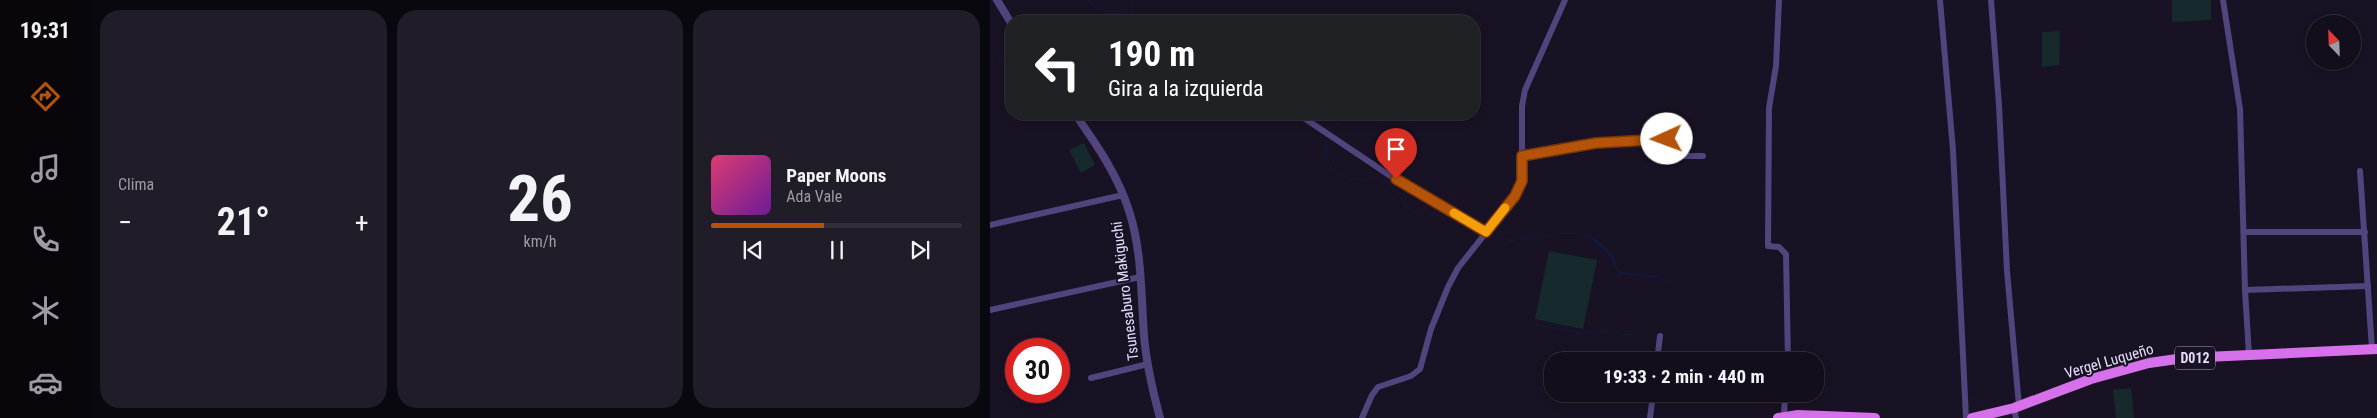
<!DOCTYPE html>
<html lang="es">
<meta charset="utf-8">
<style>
:root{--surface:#130e1b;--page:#201c28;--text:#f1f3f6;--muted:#9d9ca3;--line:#322e3a;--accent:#b45309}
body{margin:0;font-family:"Roboto Condensed",sans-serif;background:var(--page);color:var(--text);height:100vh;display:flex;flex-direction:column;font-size:19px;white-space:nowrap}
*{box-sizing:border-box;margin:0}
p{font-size:16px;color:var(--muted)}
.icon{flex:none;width:28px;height:28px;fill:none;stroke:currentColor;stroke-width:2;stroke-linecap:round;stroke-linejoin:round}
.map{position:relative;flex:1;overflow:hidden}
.side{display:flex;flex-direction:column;gap:10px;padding:10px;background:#0a080f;width:900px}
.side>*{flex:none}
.top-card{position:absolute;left:15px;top:15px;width:475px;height:105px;border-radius:20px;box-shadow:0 2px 12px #0003,0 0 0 1px var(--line);background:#202124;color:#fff;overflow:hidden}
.needle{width:32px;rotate:337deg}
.controls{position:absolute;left:1316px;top:15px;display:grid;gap:10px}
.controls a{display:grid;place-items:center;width:55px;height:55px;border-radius:50%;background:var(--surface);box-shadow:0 2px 12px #0003,0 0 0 1px var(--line);font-size:25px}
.speed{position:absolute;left:15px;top:338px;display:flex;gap:10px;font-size:25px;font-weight:700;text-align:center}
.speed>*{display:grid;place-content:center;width:65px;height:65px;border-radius:50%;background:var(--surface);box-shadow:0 2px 12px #0003,0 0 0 1px var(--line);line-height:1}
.speed .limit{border:8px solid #d22;background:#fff;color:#111}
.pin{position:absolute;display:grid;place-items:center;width:42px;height:42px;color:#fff;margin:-51px -21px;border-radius:50% 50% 50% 0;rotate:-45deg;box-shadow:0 0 5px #0007}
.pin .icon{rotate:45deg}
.me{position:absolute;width:55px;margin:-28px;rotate:268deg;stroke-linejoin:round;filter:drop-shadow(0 0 4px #0008)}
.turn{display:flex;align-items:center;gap:18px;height:105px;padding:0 20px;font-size:22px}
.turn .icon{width:65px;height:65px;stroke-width:2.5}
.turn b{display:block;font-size:35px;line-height:42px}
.big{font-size:38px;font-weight:700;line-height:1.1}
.side .widget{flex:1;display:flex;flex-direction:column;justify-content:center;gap:8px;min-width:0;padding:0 18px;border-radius:20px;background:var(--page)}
.side .dial{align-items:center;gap:0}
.dial b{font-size:65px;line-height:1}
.song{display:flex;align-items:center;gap:15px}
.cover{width:60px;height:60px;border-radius:8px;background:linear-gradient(135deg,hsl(340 70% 55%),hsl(280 70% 35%))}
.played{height:5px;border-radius:2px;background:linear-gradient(90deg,var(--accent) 45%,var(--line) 45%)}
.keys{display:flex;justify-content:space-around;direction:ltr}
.heat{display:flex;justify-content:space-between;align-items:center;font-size:28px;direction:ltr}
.side .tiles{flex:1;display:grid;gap:10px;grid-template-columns:repeat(3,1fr)}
.trip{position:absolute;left:554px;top:352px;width:280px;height:50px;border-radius:20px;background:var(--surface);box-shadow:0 2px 12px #0003,0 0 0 1px var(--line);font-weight:700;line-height:50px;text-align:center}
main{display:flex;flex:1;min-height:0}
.tab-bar{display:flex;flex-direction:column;width:90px;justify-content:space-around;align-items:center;background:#08060b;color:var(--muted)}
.tab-bar .icon{width:35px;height:35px}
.tab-bar .selected{color:var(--accent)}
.tab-bar b{font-size:22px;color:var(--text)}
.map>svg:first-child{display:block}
.green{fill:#162a2d}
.water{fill:#11193e}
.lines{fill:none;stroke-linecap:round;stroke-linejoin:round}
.stream{stroke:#11193e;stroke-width:1}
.minor{stroke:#52447d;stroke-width:6}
.tertiary{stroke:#52447d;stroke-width:8}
.primary{stroke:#d770eb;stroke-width:10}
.route-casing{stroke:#753606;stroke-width:12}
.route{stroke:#b45309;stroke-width:9}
.slow{stroke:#f59e0b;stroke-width:9}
.labels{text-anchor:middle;stroke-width:4;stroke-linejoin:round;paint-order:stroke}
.shield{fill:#191224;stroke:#a89fba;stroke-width:1}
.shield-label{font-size:14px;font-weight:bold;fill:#e5dbfa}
.street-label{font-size:15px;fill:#e5dbfa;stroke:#191224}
</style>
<main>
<nav class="tab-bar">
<b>19:31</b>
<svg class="icon selected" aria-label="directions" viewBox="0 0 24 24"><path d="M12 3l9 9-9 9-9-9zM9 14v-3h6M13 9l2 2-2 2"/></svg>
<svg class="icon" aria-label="music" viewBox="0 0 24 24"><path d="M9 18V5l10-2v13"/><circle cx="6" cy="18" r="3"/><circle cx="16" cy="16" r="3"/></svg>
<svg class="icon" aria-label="phone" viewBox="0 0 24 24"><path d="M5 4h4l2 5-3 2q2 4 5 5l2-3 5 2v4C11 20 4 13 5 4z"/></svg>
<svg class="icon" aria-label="climate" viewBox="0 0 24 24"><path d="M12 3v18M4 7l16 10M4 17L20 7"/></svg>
<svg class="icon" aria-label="car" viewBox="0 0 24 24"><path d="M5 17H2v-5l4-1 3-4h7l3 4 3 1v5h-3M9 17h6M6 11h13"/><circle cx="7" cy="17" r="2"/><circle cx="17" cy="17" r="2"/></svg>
</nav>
<section class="side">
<div class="tiles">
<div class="widget"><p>Clima</p>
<div class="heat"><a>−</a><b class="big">21°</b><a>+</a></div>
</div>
<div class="widget dial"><b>26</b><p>km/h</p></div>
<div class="widget">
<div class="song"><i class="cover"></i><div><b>Paper Moons</b><p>Ada Vale</p></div></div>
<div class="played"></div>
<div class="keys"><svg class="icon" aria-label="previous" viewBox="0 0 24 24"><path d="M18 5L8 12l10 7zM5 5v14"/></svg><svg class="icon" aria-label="pause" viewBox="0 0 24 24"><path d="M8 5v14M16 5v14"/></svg><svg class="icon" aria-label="next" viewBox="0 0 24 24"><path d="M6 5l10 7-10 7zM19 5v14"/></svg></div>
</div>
</div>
</section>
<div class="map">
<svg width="1387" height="418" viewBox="0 0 1387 418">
<rect width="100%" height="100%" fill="#191224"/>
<g class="green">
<path d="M1182,0H1221V20L1182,22Z"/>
<path d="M1070,31L1069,65L1052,67V32Z"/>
<path d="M94,143L105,165L91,173L79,150Z"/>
<path d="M559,251L607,260L593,329L545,319Z"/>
<path d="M1141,388L1144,418H1126L1123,390Z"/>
</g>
<path class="water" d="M571,233C594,232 607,235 622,255C626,260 626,267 630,272L666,276L696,291L667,278L629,274L619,254L594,234H569L522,241L497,237L524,240Z"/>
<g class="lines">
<g class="stream">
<path d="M98,0C105,15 125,10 139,10L151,21"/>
<path d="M143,12V0"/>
<path d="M0,57L14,65L21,63"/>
<path d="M337,131L361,114"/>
<path d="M335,134L339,165L352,176L362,180L388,178L401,185L407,191L418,209L436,218L451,209"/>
<path d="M455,204L464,198"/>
<path d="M544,325L597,334L612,330L633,335L641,334"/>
<path d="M1199,353L1207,352"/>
<path d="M704,361C717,351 728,349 740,361"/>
<path d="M1152,372L1163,369"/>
<path d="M1092,375L1109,370"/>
<path d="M978,396L995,403"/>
</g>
<g class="minor">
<path d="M789,0L786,66L779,108L778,246L789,247L796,254L798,361"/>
<path d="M950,0L963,150L976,418"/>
<path d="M1001,0L1009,105L1017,271L1029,406"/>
<path d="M1233,0L1250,109L1255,290L1259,355"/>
<path d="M308,114L405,179L496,232"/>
<path d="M532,156L606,143L677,139"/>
<path d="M675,156H713"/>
<path d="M1370,171L1382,349"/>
<path d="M0,225L133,195"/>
<path d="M1255,232H1375"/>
<path d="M1255,290L1378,286"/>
<path d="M0,310L150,277"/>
<path d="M667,361L670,336"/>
<path d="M101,378L158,364"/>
<path d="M1024,408L1026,418"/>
<path d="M794,417L795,394"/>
<path d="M372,418L382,395L388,387L421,376L430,369L441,329L458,287L468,268L525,196L532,181V106L535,90L575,0"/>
<path d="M660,418L663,394"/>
</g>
<g class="tertiary">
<path d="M7,0L21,23"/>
<path d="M85,114C107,145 129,177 140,214C152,253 151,295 154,335C156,363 163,392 170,418"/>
</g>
<g class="primary">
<path d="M788,418L808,415L885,418"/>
<path d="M982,418L1024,408L1101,379L1159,363L1194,358L1387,349"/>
</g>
</g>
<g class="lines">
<defs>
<path id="route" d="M406,179L496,232L525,196L532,181V156L606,143L677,139"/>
</defs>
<use href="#route" class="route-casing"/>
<use href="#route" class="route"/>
<path class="slow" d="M464,213L496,232L515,208"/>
</g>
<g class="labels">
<rect class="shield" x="1185" y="346.5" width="40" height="23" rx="4"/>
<g class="shield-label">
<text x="1205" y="363">D012</text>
</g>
<g class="street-label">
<text transform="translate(135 291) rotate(-97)" y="5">Tsunesaburo Makiguchi</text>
<text transform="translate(1119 361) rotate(-16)" y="5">Vergel Luqueño</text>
</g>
</g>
</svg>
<div class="controls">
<a><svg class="needle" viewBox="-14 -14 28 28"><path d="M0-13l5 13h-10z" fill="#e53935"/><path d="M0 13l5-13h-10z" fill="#9d9ca3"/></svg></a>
</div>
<div class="speed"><div class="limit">30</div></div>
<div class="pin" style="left:406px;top:179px;background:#d93025"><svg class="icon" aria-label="arrive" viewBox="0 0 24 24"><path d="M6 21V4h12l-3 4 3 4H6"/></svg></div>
<svg class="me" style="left:677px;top:139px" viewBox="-20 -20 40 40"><circle r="19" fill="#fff"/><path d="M0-13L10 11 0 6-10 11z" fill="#b45309"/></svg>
<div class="trip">19:33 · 2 min · 440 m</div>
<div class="top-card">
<div class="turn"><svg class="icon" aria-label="left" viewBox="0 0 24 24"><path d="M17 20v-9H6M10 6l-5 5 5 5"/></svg><div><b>190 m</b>Gira a la izquierda</div></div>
</div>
</div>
</main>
